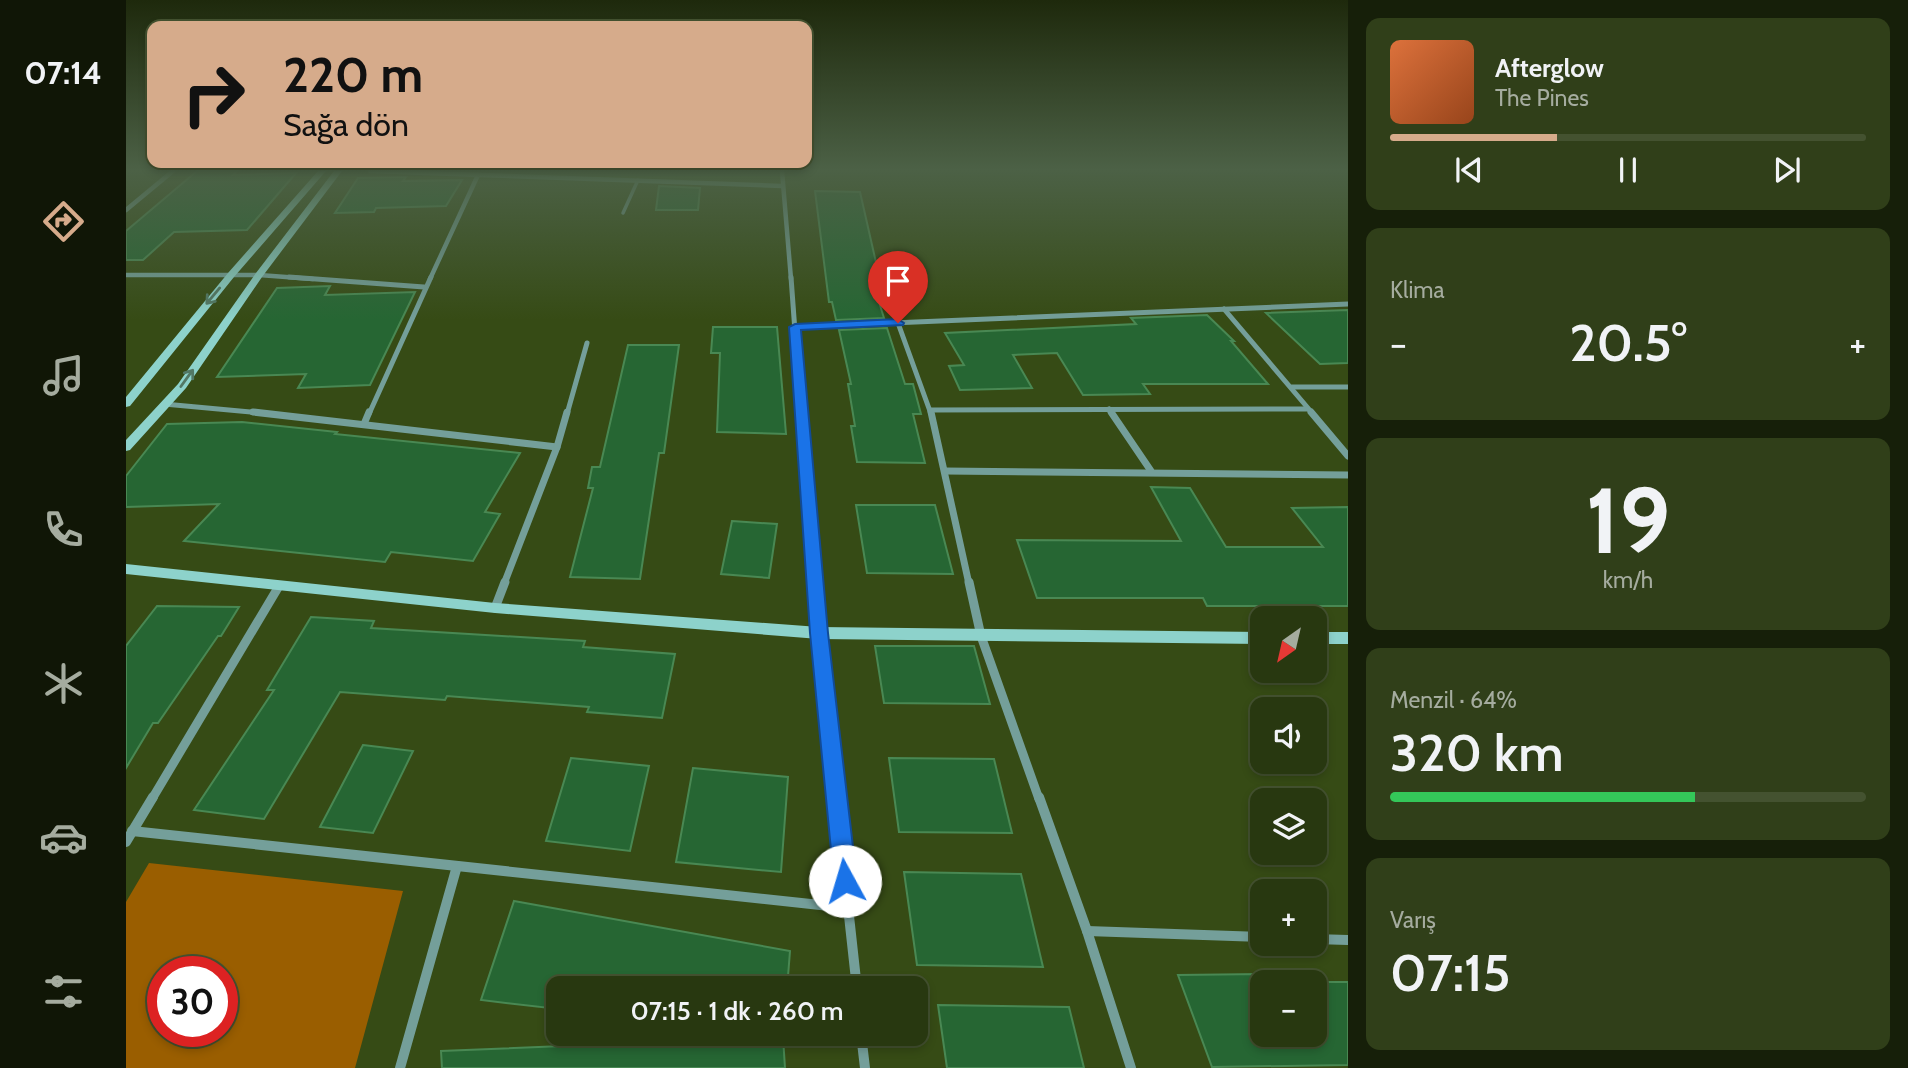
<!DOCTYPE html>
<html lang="tr">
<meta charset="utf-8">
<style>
:root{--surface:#283810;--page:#303f19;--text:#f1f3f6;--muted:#a5ac9f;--line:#445230;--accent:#d6ab8b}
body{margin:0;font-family:Cabin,sans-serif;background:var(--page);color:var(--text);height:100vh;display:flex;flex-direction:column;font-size:26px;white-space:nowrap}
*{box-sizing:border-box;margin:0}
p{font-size:23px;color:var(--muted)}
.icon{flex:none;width:38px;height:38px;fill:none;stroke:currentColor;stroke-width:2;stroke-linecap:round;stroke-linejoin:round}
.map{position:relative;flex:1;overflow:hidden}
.sheet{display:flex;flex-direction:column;gap:18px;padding:18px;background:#161f09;width:560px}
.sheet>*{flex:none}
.hud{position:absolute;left:21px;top:21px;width:665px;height:147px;border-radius:14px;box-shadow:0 4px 10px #0003,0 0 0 2px var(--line);background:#d6ab8b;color:#111;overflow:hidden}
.needle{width:46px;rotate:214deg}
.tools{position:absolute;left:1124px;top:606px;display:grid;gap:14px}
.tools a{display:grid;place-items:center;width:77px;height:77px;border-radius:14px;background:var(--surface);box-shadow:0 4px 10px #0003,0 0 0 2px var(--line);font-size:35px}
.speed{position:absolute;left:21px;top:956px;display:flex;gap:14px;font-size:35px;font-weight:700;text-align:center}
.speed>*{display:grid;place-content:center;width:91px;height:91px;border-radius:50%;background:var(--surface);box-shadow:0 4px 10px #0003,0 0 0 2px var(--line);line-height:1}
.speed .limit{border:10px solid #d22;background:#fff;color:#111}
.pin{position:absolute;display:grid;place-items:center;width:60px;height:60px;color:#fff;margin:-72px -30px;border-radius:50% 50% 50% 0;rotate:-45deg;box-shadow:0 0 7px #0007}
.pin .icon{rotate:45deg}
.me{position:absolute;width:77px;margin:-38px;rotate:354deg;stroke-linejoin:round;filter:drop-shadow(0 0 5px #0008)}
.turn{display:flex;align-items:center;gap:24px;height:147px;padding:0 21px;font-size:32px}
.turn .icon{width:91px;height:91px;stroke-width:2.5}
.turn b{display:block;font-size:49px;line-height:60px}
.big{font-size:52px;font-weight:600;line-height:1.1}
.sheet .widget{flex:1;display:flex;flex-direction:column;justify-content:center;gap:10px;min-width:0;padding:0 24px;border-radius:14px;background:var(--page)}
.sheet .dial{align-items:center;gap:0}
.dial b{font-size:91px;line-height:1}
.song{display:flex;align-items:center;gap:21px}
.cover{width:84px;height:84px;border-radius:10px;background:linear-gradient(135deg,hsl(20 70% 55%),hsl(20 70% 35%))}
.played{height:7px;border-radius:4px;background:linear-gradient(90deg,var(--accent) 35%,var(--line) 35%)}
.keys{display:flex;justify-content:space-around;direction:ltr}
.heat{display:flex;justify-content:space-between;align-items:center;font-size:38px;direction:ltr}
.charge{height:10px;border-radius:5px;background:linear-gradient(90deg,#34c759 64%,var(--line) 0)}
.trip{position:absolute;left:420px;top:976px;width:382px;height:70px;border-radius:14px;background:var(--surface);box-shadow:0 4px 10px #0003,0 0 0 2px var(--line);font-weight:600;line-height:70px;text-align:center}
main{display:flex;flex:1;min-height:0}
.tabs{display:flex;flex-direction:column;width:126px;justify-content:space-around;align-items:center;background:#101606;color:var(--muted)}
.tabs .icon{width:49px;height:49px}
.tabs .on{color:var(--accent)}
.tabs b{font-size:32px;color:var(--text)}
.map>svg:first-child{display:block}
.green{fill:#9a5e00;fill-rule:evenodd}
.building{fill:#266633;stroke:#498853;stroke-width:2}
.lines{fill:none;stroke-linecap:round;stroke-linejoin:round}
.lane{stroke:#749f9a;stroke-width:3.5}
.street-far4{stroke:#749f9a;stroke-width:4.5}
.street-far3{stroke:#749f9a;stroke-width:5}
.street-far2{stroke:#749f9a;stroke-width:7}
.street-far1{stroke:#749f9a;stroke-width:9}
.street{stroke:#749f9a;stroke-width:10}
.secondary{fill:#8dd2cb;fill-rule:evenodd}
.oneway{stroke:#527865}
.route{fill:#1a73e8;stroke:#114b97;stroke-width:2}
</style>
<main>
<nav class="tabs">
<b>07:14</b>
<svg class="icon on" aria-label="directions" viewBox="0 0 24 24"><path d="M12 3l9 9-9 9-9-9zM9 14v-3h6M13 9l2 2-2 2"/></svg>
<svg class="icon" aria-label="music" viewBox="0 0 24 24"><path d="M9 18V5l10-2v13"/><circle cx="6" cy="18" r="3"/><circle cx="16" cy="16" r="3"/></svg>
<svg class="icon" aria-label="phone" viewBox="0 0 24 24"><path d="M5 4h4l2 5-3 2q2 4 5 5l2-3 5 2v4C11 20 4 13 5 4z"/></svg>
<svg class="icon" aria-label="climate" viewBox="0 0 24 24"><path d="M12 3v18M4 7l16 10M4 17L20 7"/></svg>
<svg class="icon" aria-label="car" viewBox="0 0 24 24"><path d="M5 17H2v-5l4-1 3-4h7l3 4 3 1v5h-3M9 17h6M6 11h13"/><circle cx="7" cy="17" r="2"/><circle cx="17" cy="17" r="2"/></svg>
<svg class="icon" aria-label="filters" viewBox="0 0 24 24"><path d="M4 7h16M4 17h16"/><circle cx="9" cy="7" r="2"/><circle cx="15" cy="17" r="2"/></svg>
</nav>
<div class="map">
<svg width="1222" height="1068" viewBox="0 0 1222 1068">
<rect width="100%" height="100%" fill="#364b15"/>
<path class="green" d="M23,863L277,891L229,1068H0V902ZM37,971H96V1031H37Z"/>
<g class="building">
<path d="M71,171H111L107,175L170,173L121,230L48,232L17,260H0V231Z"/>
<path d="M280,177L277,181L336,180L320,206L250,208L248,212L209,213L232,178Z"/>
<path d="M533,186L574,188L572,210H530Z"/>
<path d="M689,191L734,192L759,302H753L758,318L710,320L706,302H703Z"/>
<path d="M204,286L199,295L289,292L244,385L172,388L180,374L91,377L151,288Z"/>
<path d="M1222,310V363L1194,364L1140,313Z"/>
<path d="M1081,315L1108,341H1105L1142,384H1017L1024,394L957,395L931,353L887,355L906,388L834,390L823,366L838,365L819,333L1010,324L1005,318Z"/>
<path d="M587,327H651L660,434L591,432L594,353H585Z"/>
<path d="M761,328L779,384H787L795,414H787L799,463L731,462L725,426H729L722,384H725L713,330Z"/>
<path d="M502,345H553L538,453H533L514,579L444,577L467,488H462L466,467H474Z"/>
<path d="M116,422L211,432L209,434L394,453L359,512L374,514L347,561L265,552L259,562L58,541L93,504L0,507V476L41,424Z"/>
<path d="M1025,487L1064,488L1100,547H1197L1166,508L1222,507V606H1081L1077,598H911L891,540L1055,541Z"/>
<path d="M730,505H809L827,574L741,573Z"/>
<path d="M606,521L651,524L643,578L595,574Z"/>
<path d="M31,606L113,607L95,636H92L32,723H27L0,768V646Z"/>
<path d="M185,617L248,621L245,628L459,641L457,647L549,654L536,718L461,712L463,707L321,696L319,700L214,692L138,819L68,810L148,690H141Z"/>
<path d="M749,646H848L864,704L758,703Z"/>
<path d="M237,745L287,751L247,833L194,827Z"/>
<path d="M445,758L523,766L504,851L420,841Z"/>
<path d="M763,758L868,759L886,833L773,832Z"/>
<path d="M567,768L662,777L655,872L550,862Z"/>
<path d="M778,872L895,874L917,967L791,965Z"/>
<path d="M388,901L664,951L661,989H432V1009L355,1000Z"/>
<path d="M1136,974V1034H1188V982H1222V1065L1086,1067L1052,975Z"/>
<path d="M812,1005L943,1007L958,1068H821Z"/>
<path d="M657,1037L659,1068H316L315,1051Z"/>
</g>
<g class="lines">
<path class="lane" d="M497,213L512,180"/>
<g class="street-far4">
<path d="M244,171L656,186"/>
<path d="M656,171L665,279"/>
<path d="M0,210L47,171"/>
<path d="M0,275H133L187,279"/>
<path d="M304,279L352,175"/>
</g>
<g class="street-far3">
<path d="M163,277L298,287"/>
<path d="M665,277L675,414"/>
<path d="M1098,309L1187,414"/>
<path d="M772,323L805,414"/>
<path d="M669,327L1222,304"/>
<path d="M1166,387H1222"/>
<path d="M38,404L145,414"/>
<path d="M983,409L986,414"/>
<path d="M804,410L1182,409"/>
<path d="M243,414L305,277"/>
<path d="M441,414L461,343"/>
</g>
<g class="street-far2">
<path d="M127,412L431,447"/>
<path d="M675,412L689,584"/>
<path d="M805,412L843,584"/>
<path d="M985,412L1025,471"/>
<path d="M1185,412L1222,456"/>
<path d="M238,424L243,412"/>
<path d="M819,471L1222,475"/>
<path d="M378,584L431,447L441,412"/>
</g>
<g class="street-far1">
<path d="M689,582L711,799"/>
<path d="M843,582L855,636L913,799"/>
<path d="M369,608L379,582"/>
<path d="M26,799L153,586"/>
</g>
<g class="street">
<path d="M710,797L731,989"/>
<path d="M913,797L961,931L1005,1068"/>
<path d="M6,831L722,908"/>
<path d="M0,842L27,797"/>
<path d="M961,931L1136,937"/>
<path d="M1188,939L1222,940"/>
<path d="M735,1034L739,1068"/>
<path d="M274,1068L331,866"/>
</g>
<g class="secondary">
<path d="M192,171H200L108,277L4,406L0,407V397L102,273Z"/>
<path d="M208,171H216L136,277L60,388L4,450L0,451V440L52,384L130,273Z"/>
<path d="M0,564L369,603L693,627L1136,632V644L693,639L369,613L0,574Z"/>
<rect x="1188" y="632" width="34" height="12"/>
</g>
</g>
<defs><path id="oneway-shaft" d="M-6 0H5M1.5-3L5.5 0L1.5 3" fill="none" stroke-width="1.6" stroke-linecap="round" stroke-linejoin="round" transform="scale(1.75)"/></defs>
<g class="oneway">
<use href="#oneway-shaft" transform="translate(87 296) rotate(130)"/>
<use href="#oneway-shaft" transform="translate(61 378) rotate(-54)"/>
</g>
<linearGradient id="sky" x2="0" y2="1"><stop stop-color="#1e290c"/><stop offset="0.53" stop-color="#4c6146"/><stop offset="1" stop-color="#4c6146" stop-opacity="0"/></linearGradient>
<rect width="1222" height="320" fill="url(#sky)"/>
<path class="route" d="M772,319L778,323L777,325L675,330L702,633L731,881L727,889L719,892L711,889L708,881L684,633L663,327L669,324Z"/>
</svg>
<div class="tools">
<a><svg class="needle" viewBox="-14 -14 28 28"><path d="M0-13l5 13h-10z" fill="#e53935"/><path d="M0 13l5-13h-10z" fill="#a5ac9f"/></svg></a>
<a><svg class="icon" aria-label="sound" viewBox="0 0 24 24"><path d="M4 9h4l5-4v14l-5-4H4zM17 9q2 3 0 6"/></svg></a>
<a><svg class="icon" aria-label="layers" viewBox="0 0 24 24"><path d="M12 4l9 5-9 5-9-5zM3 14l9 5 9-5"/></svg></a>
<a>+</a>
<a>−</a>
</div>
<div class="speed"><div class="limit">30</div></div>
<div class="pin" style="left:772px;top:323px;background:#d93025"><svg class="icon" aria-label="arrive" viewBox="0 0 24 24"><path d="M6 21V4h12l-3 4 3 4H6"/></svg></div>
<svg class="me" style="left:719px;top:881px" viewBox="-20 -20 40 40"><circle r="19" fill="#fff"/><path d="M0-13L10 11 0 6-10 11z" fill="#1a73e8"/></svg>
<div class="trip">07:15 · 1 dk · 260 m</div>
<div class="hud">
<div class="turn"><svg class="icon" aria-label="right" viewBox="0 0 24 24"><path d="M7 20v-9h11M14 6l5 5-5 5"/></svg><div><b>220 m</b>Sağa dön</div></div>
</div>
</div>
<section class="sheet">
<div class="widget">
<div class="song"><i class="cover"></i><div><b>Afterglow</b><p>The Pines</p></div></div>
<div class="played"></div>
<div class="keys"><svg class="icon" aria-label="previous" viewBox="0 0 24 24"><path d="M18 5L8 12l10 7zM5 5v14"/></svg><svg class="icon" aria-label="pause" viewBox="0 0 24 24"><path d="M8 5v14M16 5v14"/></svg><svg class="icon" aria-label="next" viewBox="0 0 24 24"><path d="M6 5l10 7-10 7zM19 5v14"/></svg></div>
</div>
<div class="widget"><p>Klima</p>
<div class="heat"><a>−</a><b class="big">20.5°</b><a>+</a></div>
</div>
<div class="widget dial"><b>19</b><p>km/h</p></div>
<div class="widget"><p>Menzil · 64%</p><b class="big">320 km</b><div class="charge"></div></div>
<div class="widget"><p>Varış</p><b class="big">07:15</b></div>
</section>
</main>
